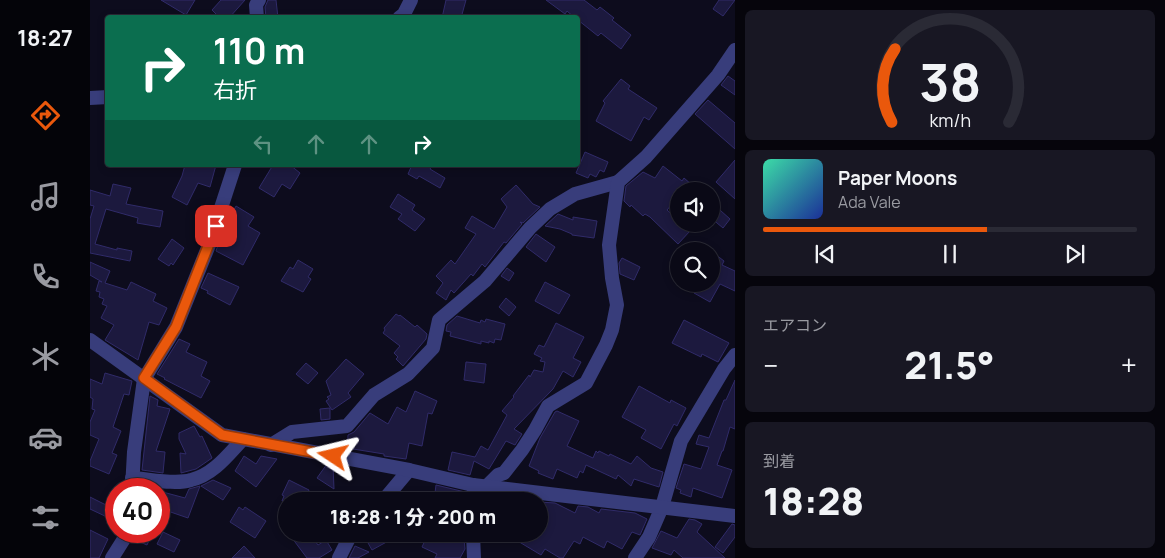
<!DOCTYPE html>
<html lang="ja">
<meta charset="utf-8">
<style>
:root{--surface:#0a0916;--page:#181723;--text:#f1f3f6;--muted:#999aa1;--line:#2a2a35;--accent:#ea580c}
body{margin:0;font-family:Manrope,"Noto Sans JP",sans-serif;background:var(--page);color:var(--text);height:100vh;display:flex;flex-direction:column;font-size:19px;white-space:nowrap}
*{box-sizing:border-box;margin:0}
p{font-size:16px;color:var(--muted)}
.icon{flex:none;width:28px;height:28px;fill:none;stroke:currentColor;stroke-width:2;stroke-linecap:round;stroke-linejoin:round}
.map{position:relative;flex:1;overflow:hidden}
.sheet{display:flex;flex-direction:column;gap:10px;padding:10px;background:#06050c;width:430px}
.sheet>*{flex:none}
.banner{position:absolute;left:15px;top:15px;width:475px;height:152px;border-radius:5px;box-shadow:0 2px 8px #0003,0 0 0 1px var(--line);background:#0b6e4f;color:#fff;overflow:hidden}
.controls{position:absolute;left:580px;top:182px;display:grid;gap:10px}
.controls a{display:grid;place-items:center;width:50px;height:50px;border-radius:50%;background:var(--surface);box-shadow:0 2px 8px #0003,0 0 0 1px var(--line);font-size:25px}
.speed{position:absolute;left:15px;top:478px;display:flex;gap:10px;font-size:25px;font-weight:700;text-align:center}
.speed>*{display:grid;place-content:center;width:65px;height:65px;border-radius:50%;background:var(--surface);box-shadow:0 2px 8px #0003,0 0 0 1px var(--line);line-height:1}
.speed .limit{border:8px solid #d22;background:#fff;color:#111}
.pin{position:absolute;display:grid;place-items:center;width:42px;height:42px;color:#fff;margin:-21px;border-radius:10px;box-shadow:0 2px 8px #0006}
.me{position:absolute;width:55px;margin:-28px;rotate:280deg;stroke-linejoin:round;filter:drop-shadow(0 0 4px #0008)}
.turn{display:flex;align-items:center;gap:18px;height:105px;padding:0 25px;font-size:22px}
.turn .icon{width:65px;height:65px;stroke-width:2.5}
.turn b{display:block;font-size:35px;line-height:42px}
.lanes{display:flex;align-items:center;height:48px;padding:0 25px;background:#0003;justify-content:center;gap:25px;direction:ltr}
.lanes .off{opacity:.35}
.big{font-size:38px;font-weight:800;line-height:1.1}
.sheet .tile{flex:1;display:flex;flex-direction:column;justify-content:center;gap:8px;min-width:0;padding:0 18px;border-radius:8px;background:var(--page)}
.sheet .dial{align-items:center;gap:0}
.dial svg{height:130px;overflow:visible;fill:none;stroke:var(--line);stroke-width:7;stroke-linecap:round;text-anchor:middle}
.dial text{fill:var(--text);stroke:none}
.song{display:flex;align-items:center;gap:15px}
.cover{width:60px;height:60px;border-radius:8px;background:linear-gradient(135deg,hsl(160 70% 55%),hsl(230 70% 35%))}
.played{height:5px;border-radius:2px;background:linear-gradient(90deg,var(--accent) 60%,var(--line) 60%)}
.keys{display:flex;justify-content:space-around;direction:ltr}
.heat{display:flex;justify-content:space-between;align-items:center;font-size:28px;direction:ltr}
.trip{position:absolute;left:188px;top:492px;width:270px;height:50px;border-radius:25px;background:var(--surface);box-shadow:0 2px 8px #0003,0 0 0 1px var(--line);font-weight:800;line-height:50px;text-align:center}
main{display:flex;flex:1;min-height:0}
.dock{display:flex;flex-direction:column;width:90px;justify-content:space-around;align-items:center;background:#040409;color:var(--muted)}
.dock .icon{width:35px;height:35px}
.dock .selected{color:var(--accent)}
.dock b{font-size:22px;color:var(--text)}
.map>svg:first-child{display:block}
.building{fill:#1c193e;stroke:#302b69}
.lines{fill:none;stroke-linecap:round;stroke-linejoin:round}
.minor{stroke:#383d7b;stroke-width:14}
.tertiary{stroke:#383d7b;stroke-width:14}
.route-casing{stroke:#983908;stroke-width:12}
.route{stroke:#ea580c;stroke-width:9}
</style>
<main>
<nav class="dock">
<b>18:27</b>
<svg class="icon selected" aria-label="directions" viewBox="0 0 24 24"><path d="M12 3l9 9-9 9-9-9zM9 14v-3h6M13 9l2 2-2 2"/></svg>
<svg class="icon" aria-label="music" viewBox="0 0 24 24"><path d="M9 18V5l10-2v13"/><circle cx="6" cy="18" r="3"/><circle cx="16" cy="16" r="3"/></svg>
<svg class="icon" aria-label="phone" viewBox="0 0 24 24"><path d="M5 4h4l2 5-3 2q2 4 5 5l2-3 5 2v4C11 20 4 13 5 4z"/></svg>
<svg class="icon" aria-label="climate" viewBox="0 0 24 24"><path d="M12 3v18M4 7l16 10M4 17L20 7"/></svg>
<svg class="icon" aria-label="car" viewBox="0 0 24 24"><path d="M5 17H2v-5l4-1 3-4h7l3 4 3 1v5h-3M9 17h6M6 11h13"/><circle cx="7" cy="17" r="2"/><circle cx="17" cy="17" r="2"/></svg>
<svg class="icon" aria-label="filters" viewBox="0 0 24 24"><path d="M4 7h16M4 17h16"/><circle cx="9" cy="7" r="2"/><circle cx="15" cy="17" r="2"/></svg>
</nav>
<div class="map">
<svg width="645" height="558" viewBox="0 0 645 558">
<rect width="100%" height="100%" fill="#0d0c1d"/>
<g class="building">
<path d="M71,0H105L96,15Z"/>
<path d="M131,0H155L139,18H130L122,10Z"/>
<path d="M178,0H186L188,18H176L175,7Z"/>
<path d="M356,0H376L371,18H352Z"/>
<path d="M456,0H494L507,10L510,7L524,18L522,20L541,35L531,49L511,33L508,36L488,20V18H485L477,11L475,14Z"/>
<path d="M629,0H645L633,16L623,9Z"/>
<path d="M638,76L645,81V95L631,85Z"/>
<path d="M531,79L540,86L538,89L567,108L559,120L554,117L541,141L506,121L515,103L513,101Z"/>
<path d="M618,100L645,123V149L605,114Z"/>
<path d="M495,152L518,162L514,172L510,170L506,177L500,174L498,178L486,173Z"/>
<path d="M645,160V199L626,182Z"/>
<path d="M95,165H126L120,187L108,183L97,205L82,197L92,176Z"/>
<path d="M183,165H200L210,173L200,189L192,184L184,197L169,188Z"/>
<path d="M322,165H343L340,169L355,178L350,188L329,176L327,179L318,174Z"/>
<path d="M573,166L592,181L594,178L609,191H589V196L577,210L589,221V224H592L600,231L588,244L560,217L555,214L553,216L541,205L540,207L534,201L536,186L553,172L565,178Z"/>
<path d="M23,184L41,188L36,204L73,211L70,227L47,223L48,218L16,209L5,244L27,250V248L42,251L40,261L0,253V219L4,206L0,205V190L20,196Z"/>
<path d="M426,185L443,204L450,207L433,223L430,222L432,224L416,243L414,242L395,267L392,264L383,276L381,274L364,293L361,290L356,300L346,293L353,283L346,276L361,260L365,264L386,234L375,228L382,216L404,229L417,207L411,199Z"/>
<path d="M308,194L325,205L322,210L335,219L325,231L308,219L312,214L300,207Z"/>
<path d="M621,202L640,219L633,228L621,218Z"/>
<path d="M146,206L164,217L158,226L170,233L153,265L126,251L132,233Z"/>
<path d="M468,214L483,220V217L507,221L504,238L482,235V234L470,229L455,226Z"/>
<path d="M446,234L465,247L456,262L436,247Z"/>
<path d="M82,239L94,248L83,265L81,263L79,266L68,259Z"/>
<path d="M621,251L634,261L632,265L645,271V291L630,284L620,302L604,293L610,284H621Z"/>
<path d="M532,258L550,267L544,280L530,274L529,263Z"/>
<path d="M208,260L223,269L218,277L221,279L213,292L191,281L200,267L203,269Z"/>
<path d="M0,262L20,271L15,283L37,290L41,282L66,294L63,301L77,308L69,325L59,322L48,360L15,340L24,325L11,318L17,306L12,304L14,299L9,297L10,292L6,291L9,281L12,282L0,275Z"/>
<path d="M417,268L424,273L419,281L411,276Z"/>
<path d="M118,273L149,287L140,305L117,293L118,291L111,288Z"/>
<path d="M455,282L480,295L469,314L445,301Z"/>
<path d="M416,298L426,307L419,316L409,307Z"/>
<path d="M306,314L309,316L310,315L325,327L327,325L337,334L336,339L313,366L306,359L308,357L304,353L310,346L293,333L295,330L294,328Z"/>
<path d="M367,316L390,323L391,320L395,322L396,319L415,324L411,340L405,339L404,343L399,341V343L391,341V344L360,336L361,332L356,331L357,325Z"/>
<path d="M594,320L639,343L628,362L612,354L611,357L582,343Z"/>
<path d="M466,323L494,337L483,358L491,362L483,377L473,371L463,389L424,429L432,434L425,445L416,441L399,469L384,461L380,475L358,470L362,452L385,457L391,446L398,450L417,415L412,411L424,397L423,396L439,375L440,377L444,370L453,372L455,362L450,361L452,358L444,354L449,345L454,347Z"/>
<path d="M89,339L100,344L96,352L117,362L111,376L120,381L111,398L74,379L75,378L67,374Z"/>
<path d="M256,359L274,374L258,393L261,397L242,410L236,401L239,399L237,397L241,395L236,381Z"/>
<path d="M376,362L396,364L394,383L374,380Z"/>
<path d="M216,363L228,373L218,384L206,374Z"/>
<path d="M15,373L42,381L39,395L34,394L23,427L31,431L22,453L27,455L19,474L0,466V461L9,439L0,435V422L5,410L2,409L3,399L0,397V379L12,384Z"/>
<path d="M645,380V429L640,427L633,451H632L627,465L642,470L632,498L603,488L601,497L590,493L591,490L586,488L594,464L611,469L619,447L606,444L609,435L619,438L634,400H636Z"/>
<path d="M549,386L580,403L581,400L596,408L587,426L584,424L571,449L551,438L556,430L532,417Z"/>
<path d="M325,391L347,401L342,414L338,413L332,446L319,443L316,459L294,456V454L257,448L258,435L264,432L280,413L298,424L307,407L316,412Z"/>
<path d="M60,396L68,400L67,406L80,409L66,451L75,452L73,473L52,470Z"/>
<path d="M240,408V419L231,420L230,409Z"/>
<path d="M467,411L489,421L477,446L503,458L506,451L508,453L509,451L519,456L520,454L541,464L547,456L561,468L573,472L569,487L544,479L541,486L528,475L526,479L496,465L493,473L490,471L487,478L467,469L463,479L448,473L449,471L439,466L450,438L465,412Z"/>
<path d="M104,426L110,437L112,436L122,458L106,469L91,473L90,453L96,454L89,439V433Z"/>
<path d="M154,456L166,464L171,456L187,459L166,487L145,471Z"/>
<path d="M237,464L243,465L244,489L227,478Z"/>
<path d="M123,480L141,488L133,500L111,486Z"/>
<path d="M199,480L219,490L214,501H192L194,496L192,495Z"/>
<path d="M346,485L375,492L377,501H344Z"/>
<path d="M110,486L98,518L69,508V491L95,498L99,489Z"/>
<path d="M0,497L22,508L17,517L0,509Z"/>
<path d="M449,502L465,503L485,513L488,506L498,507L509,513L511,509L545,513L557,519L550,535L542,532L532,549L517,541L514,548L493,537L490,544L484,541L473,558H470L455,549L451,555L416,534H449Z"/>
<path d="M149,507L153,510L155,507L176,521L165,538L140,522Z"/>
<path d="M599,519L605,520L612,524L607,532L635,558H593L584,550L581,555L562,548L571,531L587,538Z"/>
<path d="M642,524L645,525V537L633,553L625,547Z"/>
<path d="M0,530L18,539L9,558H0Z"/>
<path d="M48,531H54L62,534L57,545L45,540Z"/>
<path d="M73,532L90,540L84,552L67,544Z"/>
<path d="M208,534H220L228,545L236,540L242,550L229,558H217L202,538Z"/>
<path d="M273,534H311L282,550Z"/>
<path d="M338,534L356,541L360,534H364L374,539L375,549L370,558H345L347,554L332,547Z"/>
<path d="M154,546L165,558H142Z"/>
<path d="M265,546L279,552L268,558H259Z"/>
</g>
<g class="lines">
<g class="minor">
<path d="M167,18L166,5L169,0"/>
<path d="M309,18L314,14L321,0"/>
<path d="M0,98L18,97"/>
<path d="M181,445L202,432L257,426L284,395L318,374L343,348L349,320L395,281L440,228L460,209L485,194L528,182"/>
<path d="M42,478C59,479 85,485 101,480C123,475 138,455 153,439"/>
<path d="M383,485L386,501"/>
<path d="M397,486L408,475L414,473L432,450L445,430L458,406L496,383L516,345L522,330L527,305L522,278L519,245L528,182L556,157L628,75L645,50"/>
<path d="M42,489L44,452L54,379L86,327L119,245L145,165"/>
<path d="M293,501L319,470"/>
<path d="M383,534L384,558"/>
<path d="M22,558L39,531"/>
<path d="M249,558L261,534"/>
<path d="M545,558L559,537L572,507L591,441L634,369L645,355"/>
</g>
<path class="tertiary" d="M0,340L132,435L319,470L383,485L645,516"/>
</g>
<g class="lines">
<defs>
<path id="route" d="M126,226L86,327L54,378L132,435L243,456"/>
</defs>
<use href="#route" class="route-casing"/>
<use href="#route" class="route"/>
</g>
</svg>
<div class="controls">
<a><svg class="icon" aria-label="sound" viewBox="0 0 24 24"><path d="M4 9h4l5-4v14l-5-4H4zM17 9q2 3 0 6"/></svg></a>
<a><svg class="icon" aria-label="search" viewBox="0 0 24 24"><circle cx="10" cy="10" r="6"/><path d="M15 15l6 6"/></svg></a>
</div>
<div class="speed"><div class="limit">40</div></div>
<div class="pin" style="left:126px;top:226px;background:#d93025"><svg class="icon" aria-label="arrive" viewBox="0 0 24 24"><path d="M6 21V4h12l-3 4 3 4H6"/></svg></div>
<svg class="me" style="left:243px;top:456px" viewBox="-20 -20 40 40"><path d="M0-17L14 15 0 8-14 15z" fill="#ea580c" stroke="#fff" stroke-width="4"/></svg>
<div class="trip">18:28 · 1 分 · 200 m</div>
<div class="banner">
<div class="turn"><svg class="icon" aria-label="right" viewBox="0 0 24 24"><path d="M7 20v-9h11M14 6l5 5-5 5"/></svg><div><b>110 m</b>右折</div></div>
<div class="lanes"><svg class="icon off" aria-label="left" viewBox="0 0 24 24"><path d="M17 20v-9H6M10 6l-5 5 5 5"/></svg><svg class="icon off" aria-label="ahead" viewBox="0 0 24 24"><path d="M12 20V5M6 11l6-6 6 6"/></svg><svg class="icon off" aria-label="ahead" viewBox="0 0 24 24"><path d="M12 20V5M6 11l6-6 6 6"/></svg><svg class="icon" aria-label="right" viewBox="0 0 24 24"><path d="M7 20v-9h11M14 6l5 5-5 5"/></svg></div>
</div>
</div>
<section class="sheet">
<div class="tile dial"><svg viewBox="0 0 100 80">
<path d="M14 69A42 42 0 1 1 86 69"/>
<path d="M14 69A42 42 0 0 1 16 24" stroke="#ea580c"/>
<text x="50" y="56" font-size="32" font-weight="700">38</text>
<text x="50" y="72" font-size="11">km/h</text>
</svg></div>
<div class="tile">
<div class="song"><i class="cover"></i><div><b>Paper Moons</b><p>Ada Vale</p></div></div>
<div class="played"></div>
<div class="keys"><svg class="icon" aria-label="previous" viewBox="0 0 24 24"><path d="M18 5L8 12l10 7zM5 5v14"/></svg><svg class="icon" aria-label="pause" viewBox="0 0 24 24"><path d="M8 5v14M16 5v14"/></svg><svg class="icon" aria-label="next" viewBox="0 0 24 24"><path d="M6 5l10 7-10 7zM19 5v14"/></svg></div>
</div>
<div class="tile"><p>エアコン</p>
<div class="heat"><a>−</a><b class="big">21.5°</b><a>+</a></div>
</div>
<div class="tile"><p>到着</p><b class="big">18:28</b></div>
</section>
</main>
